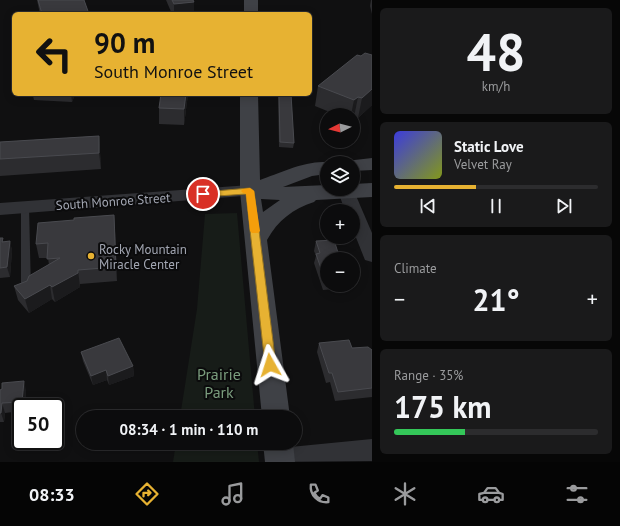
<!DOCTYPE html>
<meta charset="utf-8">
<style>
:root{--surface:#0c0c0d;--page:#1a1a1b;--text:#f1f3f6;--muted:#9a9b9d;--line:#2c2c2e;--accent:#e7b232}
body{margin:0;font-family:"PT Sans",sans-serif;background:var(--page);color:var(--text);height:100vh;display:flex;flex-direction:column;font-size:15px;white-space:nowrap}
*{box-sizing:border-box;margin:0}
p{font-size:13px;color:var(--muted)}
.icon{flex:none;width:22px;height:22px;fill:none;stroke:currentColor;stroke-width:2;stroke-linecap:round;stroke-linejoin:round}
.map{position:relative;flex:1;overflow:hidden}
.panel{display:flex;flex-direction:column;gap:8px;padding:8px;background:#070707;width:248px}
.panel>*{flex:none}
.guide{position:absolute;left:12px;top:12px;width:300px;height:84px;border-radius:6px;box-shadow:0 2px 10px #0003,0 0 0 1px var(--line);background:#e7b232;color:#111;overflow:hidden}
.needle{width:26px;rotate:264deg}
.tools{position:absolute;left:320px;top:108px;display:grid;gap:8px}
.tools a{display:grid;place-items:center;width:40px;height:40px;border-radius:50%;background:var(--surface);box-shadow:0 2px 10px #0003,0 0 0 1px var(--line);font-size:20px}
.speed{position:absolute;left:12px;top:398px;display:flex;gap:8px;font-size:20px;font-weight:700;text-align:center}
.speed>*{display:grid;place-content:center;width:52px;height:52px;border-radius:50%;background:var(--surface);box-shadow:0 2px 10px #0003,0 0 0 1px var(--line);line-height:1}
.speed .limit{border:2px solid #111;border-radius:6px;background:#fff;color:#111}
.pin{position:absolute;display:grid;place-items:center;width:34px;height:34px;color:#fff;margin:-17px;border:2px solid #fff;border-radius:50%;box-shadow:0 1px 4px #0007}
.me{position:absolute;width:44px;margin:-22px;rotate:354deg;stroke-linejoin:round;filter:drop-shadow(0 0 3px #0008)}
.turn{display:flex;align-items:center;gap:14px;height:84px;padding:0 16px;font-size:18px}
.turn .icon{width:52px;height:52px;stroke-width:2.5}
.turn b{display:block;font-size:28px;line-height:34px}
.big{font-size:30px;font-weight:600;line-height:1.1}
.panel .tile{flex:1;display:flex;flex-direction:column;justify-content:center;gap:6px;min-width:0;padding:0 14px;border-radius:6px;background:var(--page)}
.panel .dial{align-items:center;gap:0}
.dial b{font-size:52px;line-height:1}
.song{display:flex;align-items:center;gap:12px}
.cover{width:48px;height:48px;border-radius:6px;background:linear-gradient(135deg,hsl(240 70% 55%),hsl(70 70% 35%))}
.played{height:4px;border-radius:2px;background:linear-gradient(90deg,var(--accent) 40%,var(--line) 40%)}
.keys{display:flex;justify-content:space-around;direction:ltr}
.heat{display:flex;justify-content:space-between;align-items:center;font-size:22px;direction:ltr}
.charge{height:6px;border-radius:3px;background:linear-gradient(90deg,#34c759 35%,var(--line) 0)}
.trip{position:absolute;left:76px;top:410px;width:226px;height:40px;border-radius:20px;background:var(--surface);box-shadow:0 2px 10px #0003,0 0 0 1px var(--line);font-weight:600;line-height:40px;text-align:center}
.tab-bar{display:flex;height:64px;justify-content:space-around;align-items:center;background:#050505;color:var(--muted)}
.tab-bar .icon{width:28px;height:28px}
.tab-bar .on{color:var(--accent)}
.tab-bar b{font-size:18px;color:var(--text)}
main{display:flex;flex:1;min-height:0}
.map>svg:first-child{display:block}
.green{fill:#171c18}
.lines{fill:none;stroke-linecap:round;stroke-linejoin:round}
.lane{fill:#313236;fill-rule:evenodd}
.street{fill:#313236;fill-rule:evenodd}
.secondary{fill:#3f4146;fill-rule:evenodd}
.wall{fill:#2c2c2f}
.shaded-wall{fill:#1b1b1d}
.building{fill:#39393d;stroke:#494a4f}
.route{fill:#e7b232;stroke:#967420}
.slow{fill:#f59e0b}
.poi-dot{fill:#e7b232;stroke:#0b0b0c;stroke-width:1.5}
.labels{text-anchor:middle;stroke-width:4;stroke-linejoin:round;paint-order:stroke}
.street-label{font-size:13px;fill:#a2a6b2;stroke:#0b0b0c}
.poi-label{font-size:13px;fill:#a2a6b2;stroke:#0b0b0c;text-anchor:start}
.near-park-label{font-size:16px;fill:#7a9c7d;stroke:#0b0b0c}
</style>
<main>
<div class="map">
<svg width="372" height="462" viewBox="0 0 372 462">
<rect width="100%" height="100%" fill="#101011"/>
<g class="green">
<path d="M237,213L255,417H180L197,309L205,214Z"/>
<path d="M176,443H257L259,462H173Z"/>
</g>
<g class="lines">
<path class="lane" d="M25,204L29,207L31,291L29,294H23L21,291V207Z"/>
<g class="street">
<path d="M250,185L256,187L258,191L256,195L0,215V203Z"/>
<path d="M339,189H353L354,191L372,233V262L365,260L353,230V211H345L338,191Z"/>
<path d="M372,439V461L269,462L268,459L271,451L280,448Z"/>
</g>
<g class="secondary">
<rect x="244" y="0" width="14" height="14"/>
<path d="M240,94H258L260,180C280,173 311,158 332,163H327V174L312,176L283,187L327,185V189H353V184L372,183V197L316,200L314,202C293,209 278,220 267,240L290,417H262L240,191ZM261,199L280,200L263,212Z"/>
<path d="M372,158V170L353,171V163H344L346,161Z"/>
<path d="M263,443H293L295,462H265Z"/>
</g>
</g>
<g class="wall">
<path d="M37,0H84L89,14H40Z"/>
<path d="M166,0H193L194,2V14H172Z"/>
<path d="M371,0H372V14L370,6Z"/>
<path d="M372,55V105L358,118L354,117L353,118V115H337L315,106L318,86L361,56Z"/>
<path d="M29,94H81L79,97H74L72,102L34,100L33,96H30Z"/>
<path d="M161,94H188L184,125L159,124V108Z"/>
<path d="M278,94H291L294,143L293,148L279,147Z"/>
<path d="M99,136L100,152L101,169L0,176V142Z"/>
<path d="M114,215L115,230L117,281L80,284V287L55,302L52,299L29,313L18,300L14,286L27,281L49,265L48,258H39L36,244L74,220Z"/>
<path d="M0,238L4,242L10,241L12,251L10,277L0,278Z"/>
<path d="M316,241L327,259V285H345V288L323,290L314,263L316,256L314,251Z"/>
<path d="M319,343L352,348L372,350V397L335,401L330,382L326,383L317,352Z"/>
<path d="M81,352L133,366L134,376L109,385L107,380L93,385L83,361Z"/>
<path d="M0,390H26L25,407H21V411L5,413L4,422H0Z"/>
</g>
<g class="shaded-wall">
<path d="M194,2V14H174V4Z"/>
<path d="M372,89V105L358,118L362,98Z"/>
<path d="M71,94H74V97L72,102Z"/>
<path d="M186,94H188L184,125V109Z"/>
<path d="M358,97L354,117L353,118V115H351L354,100Z"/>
<path d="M99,136L100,152L101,169L99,153Z"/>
<path d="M114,215L115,230L117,281L116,267Z"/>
<path d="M10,241L12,251L10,277L7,267Z"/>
<path d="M78,270L80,287L55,302L52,287Z"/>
<path d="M50,285L52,299L29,313L25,299Z"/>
<path d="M133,366L134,376L109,385L108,376Z"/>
<path d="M106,370L107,380L93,385L91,376Z"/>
<path d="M24,381L26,390L25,407H24L22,402Z"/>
<path d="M2,403L5,413L4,422L1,413Z"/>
</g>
<g class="building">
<path d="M38,0H84L89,14H42Z"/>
<path d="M172,0H193L194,2L174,4Z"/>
<path d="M365,53L372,55V89L362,98L358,97L354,100L318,86L357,55L361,56Z"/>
<path d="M161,94H186L184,109L159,108Z"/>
<path d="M279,94H291L294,143L280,142Z"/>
<path d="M99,136V153L0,159V142Z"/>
<path d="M114,215L116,267L78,270V273L52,287L50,285L25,299L14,286L27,281L29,276L60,258L47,259L48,243L36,244L38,223L74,220V218Z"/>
<path d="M0,238H3L2,242L10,241L7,267L0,268Z"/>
<path d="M334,240L340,259H327V280H325L316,254L320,253L316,241Z"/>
<path d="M119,338L133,366L108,376L106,370L91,376L81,352Z"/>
<path d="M349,340L352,348L368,347L372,350V388L338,392L332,373H329L319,343Z"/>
<path d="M24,381L22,402L2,403L1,413H0V390L2,389V383Z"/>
</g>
<path class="route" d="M250,188L254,191L276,365L274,369L270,370L267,369L265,365L246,194L203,197L199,194L203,192Z"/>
<path class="slow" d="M243,189L250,188L254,191L260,231L258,233H252L250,231L246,194L243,193L241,191Z"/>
<circle class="poi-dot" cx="91" cy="256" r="4"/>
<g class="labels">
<g class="street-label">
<text transform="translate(113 201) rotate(-4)" y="5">South Monroe Street</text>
</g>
<g class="poi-label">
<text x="99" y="254">Rocky Mountain<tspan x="99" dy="15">Miracle Center</tspan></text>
</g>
<g class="near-park-label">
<text x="219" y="380">Prairie<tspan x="219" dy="18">Park</tspan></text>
</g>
</g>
</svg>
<div class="tools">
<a><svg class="needle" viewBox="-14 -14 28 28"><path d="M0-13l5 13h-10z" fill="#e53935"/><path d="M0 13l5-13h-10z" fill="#9a9b9d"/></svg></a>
<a><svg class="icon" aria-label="layers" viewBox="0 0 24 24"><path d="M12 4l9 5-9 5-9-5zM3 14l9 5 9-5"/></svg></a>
<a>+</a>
<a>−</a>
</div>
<div class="speed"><div class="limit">50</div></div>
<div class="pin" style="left:203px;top:194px;background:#d93025"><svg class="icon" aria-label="arrive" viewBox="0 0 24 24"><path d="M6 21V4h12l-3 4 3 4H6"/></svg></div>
<svg class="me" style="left:270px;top:365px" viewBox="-20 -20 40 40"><path d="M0-17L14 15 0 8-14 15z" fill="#e7b232" stroke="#fff" stroke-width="4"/></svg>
<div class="trip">08:34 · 1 min · 110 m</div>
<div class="guide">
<div class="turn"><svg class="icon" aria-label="left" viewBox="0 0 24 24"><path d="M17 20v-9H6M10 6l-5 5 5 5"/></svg><div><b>90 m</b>South Monroe Street</div></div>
</div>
</div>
<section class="panel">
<div class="tile dial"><b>48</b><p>km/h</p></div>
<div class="tile">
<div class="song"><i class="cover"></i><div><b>Static Love</b><p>Velvet Ray</p></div></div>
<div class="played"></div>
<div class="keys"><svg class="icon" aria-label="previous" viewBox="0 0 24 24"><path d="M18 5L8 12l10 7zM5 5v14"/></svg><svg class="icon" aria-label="pause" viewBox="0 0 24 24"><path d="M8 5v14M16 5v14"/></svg><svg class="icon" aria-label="next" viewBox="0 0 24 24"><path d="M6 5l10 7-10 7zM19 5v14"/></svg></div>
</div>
<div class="tile"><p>Climate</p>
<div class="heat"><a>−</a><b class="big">21°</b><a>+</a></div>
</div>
<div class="tile"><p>Range · 35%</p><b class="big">175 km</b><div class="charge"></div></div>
</section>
</main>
<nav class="tab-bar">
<b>08:33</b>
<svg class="icon on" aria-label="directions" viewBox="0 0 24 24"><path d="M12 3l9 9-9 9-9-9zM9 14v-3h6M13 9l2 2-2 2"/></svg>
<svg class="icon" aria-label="music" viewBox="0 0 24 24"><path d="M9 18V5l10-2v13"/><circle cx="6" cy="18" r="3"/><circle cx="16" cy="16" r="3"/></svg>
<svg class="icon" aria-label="phone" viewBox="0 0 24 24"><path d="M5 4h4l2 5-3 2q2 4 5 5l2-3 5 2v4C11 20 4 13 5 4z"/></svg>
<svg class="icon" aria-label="climate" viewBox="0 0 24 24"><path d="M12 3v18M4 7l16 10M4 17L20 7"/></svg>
<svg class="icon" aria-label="car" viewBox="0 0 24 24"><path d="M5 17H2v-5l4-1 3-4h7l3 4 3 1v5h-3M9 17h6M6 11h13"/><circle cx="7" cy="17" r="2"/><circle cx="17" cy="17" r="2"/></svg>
<svg class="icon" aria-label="filters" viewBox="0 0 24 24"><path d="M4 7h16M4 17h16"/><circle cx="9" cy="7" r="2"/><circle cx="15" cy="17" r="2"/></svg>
</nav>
